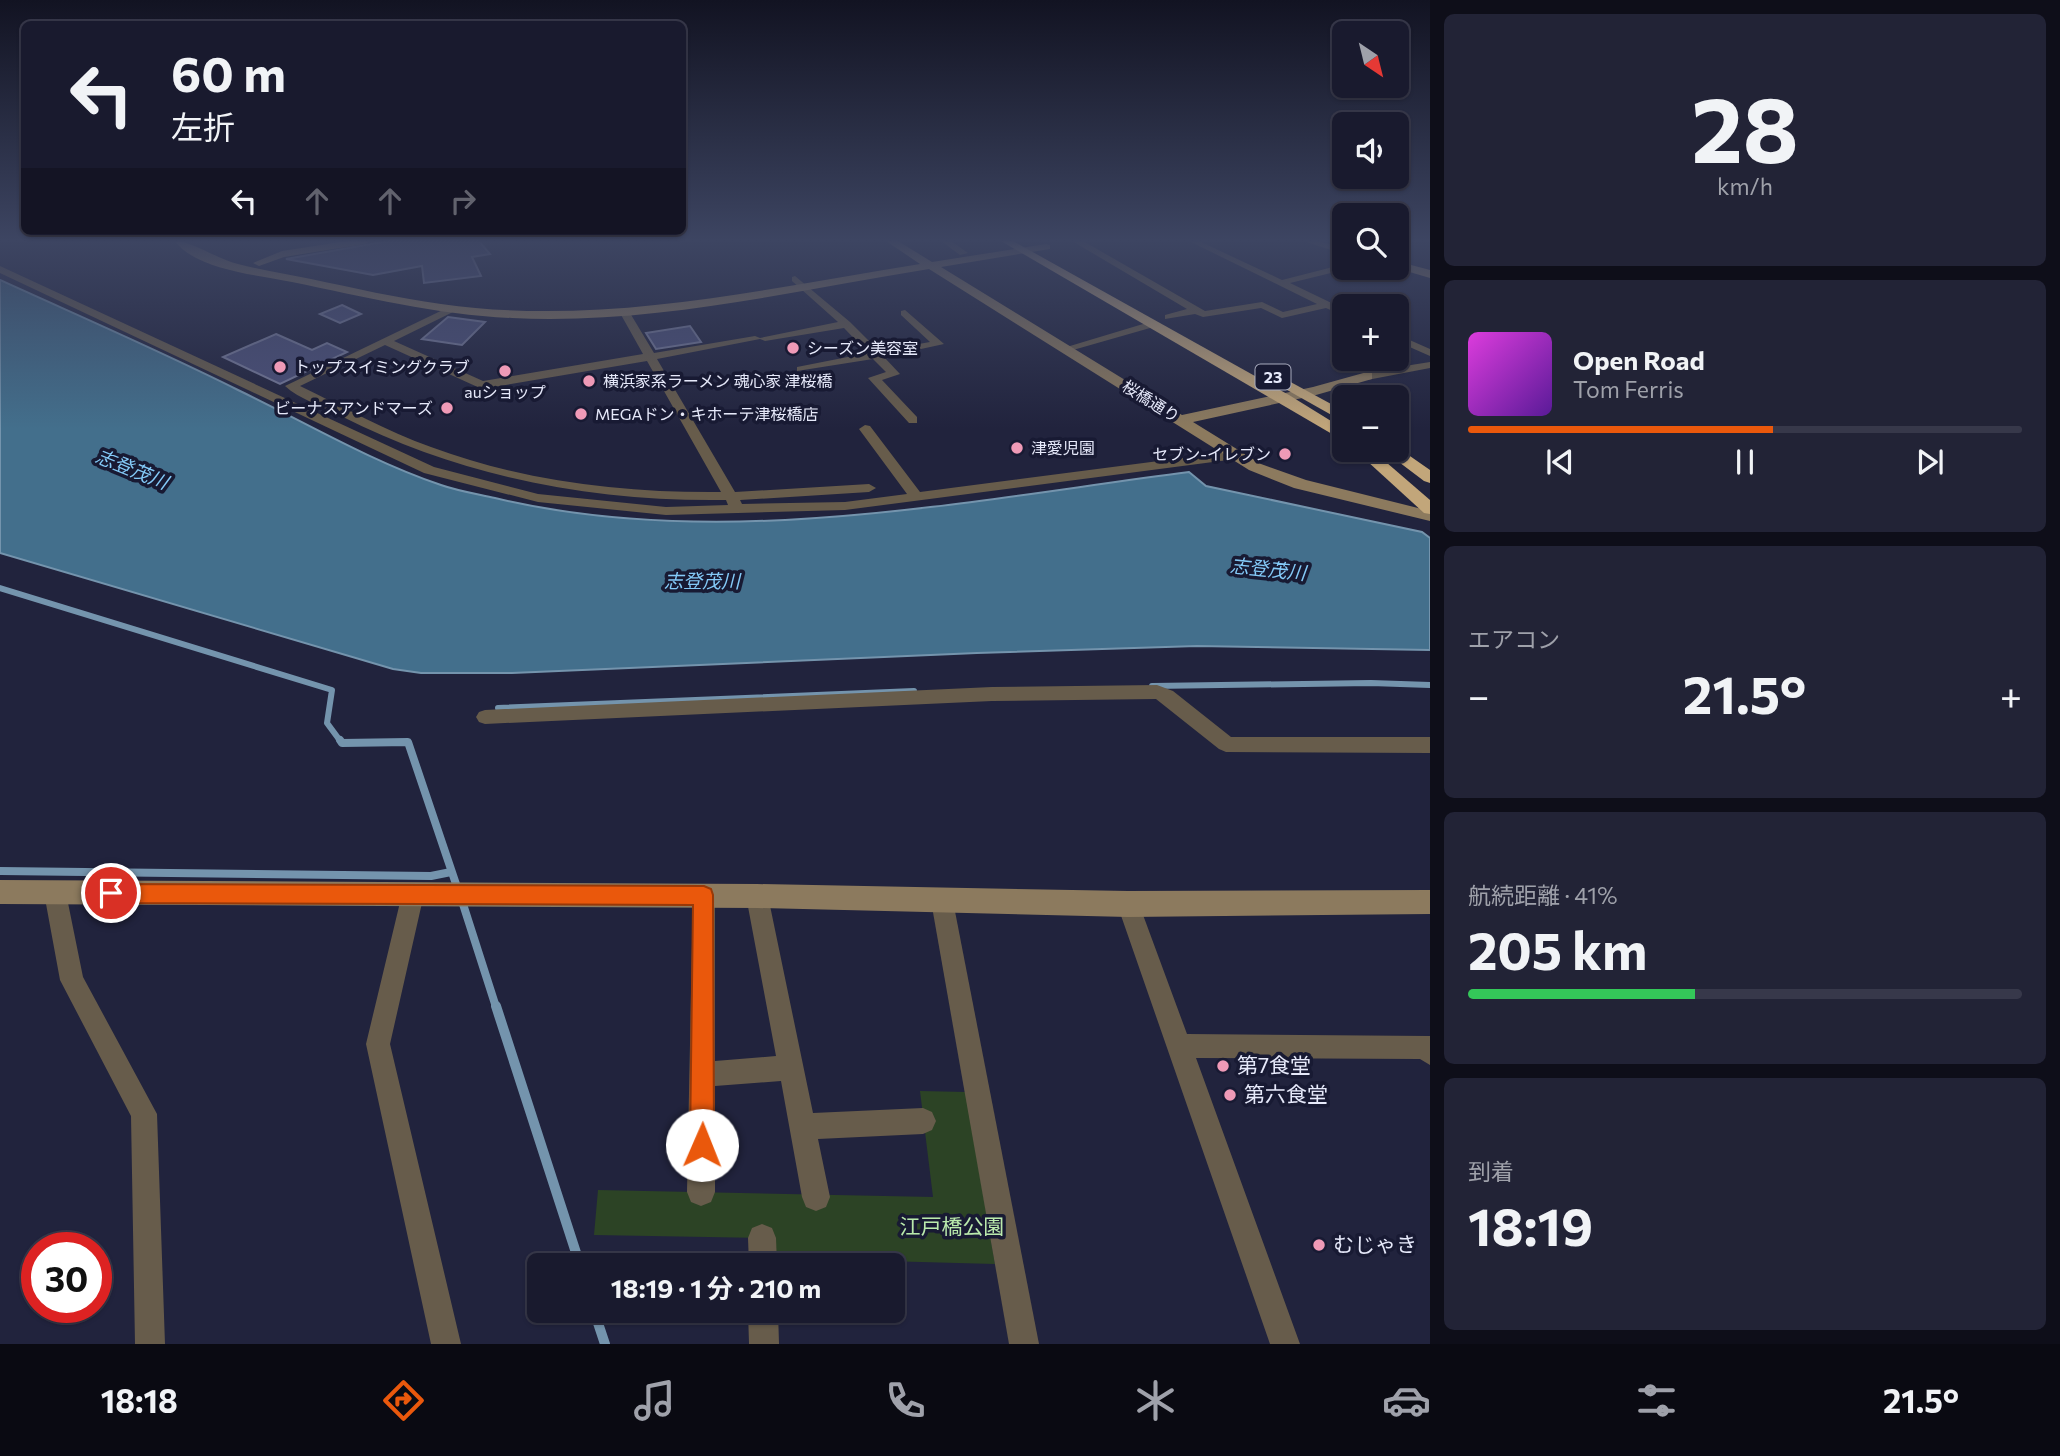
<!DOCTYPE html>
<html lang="ja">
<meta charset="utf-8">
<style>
:root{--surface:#191a2e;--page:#222336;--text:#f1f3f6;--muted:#9fa1aa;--line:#37384a;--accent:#ea580c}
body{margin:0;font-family:Commissioner,"Noto Sans JP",sans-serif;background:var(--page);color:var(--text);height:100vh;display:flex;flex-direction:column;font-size:26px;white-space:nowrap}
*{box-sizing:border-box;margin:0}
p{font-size:23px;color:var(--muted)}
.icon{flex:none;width:38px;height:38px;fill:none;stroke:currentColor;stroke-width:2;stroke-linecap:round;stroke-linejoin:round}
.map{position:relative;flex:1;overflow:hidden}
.details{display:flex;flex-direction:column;gap:14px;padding:14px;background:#0e0e19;width:630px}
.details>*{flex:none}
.banner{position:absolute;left:21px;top:21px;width:665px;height:214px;border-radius:10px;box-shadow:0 2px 5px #0004,0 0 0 2px var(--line);background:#191a2e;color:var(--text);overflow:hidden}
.needle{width:46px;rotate:145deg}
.controls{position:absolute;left:1332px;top:21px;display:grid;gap:14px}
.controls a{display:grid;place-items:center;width:77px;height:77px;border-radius:10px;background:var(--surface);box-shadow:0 2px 5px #0004,0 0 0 2px var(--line);font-size:35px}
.speed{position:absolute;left:21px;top:1232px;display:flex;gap:14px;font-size:35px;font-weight:700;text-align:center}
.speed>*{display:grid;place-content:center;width:91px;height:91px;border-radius:50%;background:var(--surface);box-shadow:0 2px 5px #0004,0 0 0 2px var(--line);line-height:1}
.speed .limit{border:10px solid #d22;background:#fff;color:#111}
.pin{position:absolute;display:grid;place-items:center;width:60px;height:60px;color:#fff;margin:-30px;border:4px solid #fff;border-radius:50%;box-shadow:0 2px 7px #0007}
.me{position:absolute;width:77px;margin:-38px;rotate:1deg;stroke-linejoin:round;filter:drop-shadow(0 0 5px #0008)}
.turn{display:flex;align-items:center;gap:24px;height:147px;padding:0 35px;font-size:32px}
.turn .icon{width:91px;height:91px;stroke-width:2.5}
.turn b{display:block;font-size:49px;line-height:60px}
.lanes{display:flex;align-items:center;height:66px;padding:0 35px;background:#0003;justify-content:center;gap:35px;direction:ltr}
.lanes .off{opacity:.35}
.big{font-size:52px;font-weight:700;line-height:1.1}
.details .card{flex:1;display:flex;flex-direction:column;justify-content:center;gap:10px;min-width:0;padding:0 24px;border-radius:10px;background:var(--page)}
.details .dial{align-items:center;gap:0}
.dial b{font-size:91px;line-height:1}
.song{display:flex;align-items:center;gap:21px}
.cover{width:84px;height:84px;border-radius:10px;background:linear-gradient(135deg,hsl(300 70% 55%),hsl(270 70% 35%))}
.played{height:7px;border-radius:4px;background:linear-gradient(90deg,var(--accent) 55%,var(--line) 55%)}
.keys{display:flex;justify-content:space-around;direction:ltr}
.heat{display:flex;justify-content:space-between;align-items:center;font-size:38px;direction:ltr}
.charge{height:10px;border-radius:5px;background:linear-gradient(90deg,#34c759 41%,var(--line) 0)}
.trip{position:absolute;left:527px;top:1253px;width:378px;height:70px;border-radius:10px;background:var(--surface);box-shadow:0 2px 5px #0004,0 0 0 2px var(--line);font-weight:700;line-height:70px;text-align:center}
.tabs{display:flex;height:112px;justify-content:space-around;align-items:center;background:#0a0a12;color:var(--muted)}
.tabs .icon{width:49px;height:49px}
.tabs .current{color:var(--accent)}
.tabs b{font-size:32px;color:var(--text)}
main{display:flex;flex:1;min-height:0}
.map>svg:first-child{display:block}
.green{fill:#2c4325}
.water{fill:#436f8c;stroke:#7494ad;stroke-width:2}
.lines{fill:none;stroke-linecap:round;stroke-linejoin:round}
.stream-far2{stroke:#7494ad;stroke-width:6}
.stream-far1{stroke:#7494ad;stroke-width:8}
.stream{stroke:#7494ad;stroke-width:10}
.building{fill:#4b4f78;stroke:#767a99;stroke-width:2}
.street{fill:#675c4b;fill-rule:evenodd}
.secondary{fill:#8c7a5e;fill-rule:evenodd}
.highway{fill:#c2a67a;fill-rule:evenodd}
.route{fill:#ea580c;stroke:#983908;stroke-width:2}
.poi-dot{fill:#ef9ab7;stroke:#181a33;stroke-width:2.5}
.labels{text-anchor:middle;stroke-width:7;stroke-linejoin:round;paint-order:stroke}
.far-poi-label{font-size:16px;fill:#e6e9fa;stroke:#181a33;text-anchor:start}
.shield{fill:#181a33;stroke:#a8abbe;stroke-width:2}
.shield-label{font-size:16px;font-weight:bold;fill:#e6e9fa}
.far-street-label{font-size:16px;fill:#e6e9fa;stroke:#181a33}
.water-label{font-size:19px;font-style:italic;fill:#84caf8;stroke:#181a33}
.near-poi-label{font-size:21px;fill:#e6e9fa;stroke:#181a33;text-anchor:start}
.near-park-label{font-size:21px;fill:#baeaac;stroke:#181a33}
</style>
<main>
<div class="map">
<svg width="1430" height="1344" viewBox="0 0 1430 1344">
<rect width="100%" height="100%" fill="#21233d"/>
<path class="green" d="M920,1091L966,1092L995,1264L772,1258L771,1238L594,1235L598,1190L933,1197Z"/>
<path class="water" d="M0,280C79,316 160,351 238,390C305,422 370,461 441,485C458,491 477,494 495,498C720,552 963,501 1189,472L1206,486L1422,532L1430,538V650L1197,646L977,653L512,673H421L393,669L0,553Z"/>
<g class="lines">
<g class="stream-far2">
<path d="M0,588L332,690L327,723L341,742"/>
<path d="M1152,686L1371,683L1430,685"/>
<path d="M498,708L914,691"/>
<path d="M396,742H408"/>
</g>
<g class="stream-far1">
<path d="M340,740L342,743L408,742L457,887"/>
<path d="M0,871L431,876L451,872"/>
<path d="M462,901L496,1007"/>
</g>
<g class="stream">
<path d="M496,1006L580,1265"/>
<path d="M594,1311L605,1344"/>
</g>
</g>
<g class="building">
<path d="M388,241H479L490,254L472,257L481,276L424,283L422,266L373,275L286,259Z"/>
<path d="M342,305L361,314L340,323L320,314Z"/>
<path d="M448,317L485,322L462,345L422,339Z"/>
<path d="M690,326L701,342L656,349L646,333Z"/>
<path d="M276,334L312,350L327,343L347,352L280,384L223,357Z"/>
</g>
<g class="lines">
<g class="street">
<path d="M941,241H951L968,253L960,255Z"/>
<path d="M1072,241H1083L1205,311L1262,302L1283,312L1317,304L1189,241H1199L1282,280L1329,268L1344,259V266L1335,272L1290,283L1344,309V316L1326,308L1282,318L1261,308L1203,317L1195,314L1165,319V315L1187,309Z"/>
<path d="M1303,241H1317L1344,248V254Z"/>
<path d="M0,266L434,467L538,494L666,507L728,505L726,500C592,502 461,477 341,416C324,407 299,399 285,386L451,306L455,307V311L394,341L483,381L643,354L620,313L625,310L630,313L654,353L755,336L760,338L838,322L792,281V277L795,276L850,322L879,351L930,342L901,315V311L905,310L944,344L884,357L900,374L882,380L917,417V423H909L868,378L886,372L873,359L797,371V367L868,353L844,328L765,341L760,339L657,359L735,492L869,484L876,488L869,492L740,500L742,504L845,502L907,494L859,429L865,425L870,426L920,492L1236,451L1243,455L1236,459L845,510L666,515L538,502L424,473L0,273ZM385,345L482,389L647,361L721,492C624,493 522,481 431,447C386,431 344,407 300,386Z"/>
<path d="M1153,321L1157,322V326L1066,352L1060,349Z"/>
<path d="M1396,334L1430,349V356L1396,341Z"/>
<path d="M1430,362V368L1367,380L1361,376L1367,372Z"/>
<path d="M1157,685L1173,691L1231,737H1430V753L1226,752L1219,749L1156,699L992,701L485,724L479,722L476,717L479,712L485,710L992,687Z"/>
<path d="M55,883L63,886L66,893L83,977L157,1114L165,1344H135L131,1116L60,980L44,893L47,886Z"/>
<path d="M413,884L421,887L424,894L390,1044L461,1344H431L366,1044L402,894L405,887Z"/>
<path d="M704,885L712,888L715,895V1061L776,1056L746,896L749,889L757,886L765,889L768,896L813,1113L923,1108L932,1112L936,1121L932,1130L923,1134L818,1139L830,1197L826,1207L816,1211L806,1207L802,1197L781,1081L715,1086V1192L711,1202L701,1206L691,1202L687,1192L693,895L696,888Z"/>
<path d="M942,891L950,894L953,901L1039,1344H1009L931,901L934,894Z"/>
<path d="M1128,894L1136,897L1139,904L1187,1034L1430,1036V1065L1420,1059L1196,1058L1300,1344H1270L1117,904L1120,897Z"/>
<path d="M762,1224L772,1228L776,1238L777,1265H749L748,1238L752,1228Z"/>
<path d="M748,1311H778L779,1344H749Z"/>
</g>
<g class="secondary">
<path d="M175,241C192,241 217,259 238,264C262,270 287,274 311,279C354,288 397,298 441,304C602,327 762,289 920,264L886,241H898L932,262L1046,244L1050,245V249L941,267L1182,415L1313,387L1367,372L1372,373V379L1316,395L1193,422L1261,464L1306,480L1430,511V521L1294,488L1249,470L929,269C792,291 652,325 512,318C438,315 365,297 292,282C258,275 196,270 175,241Z"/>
<path d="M347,241H370L365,244L284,257L259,266L253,263L282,251Z"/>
<path d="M1396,261L1430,270V278L1396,268Z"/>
<path d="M0,880L757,884L1128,891L1430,890V914L1128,917L757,908L0,904Z"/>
</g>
<g class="highway">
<path d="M1001,241H1013L1289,395L1344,429V441Z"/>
<path d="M1285,379L1344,411V422L1280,386L1278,383Z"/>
<path d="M1397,447L1430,470V483L1424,481L1383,450H1396Z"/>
<path d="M1355,450H1372L1430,500V514L1424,513Z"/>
</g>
</g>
<linearGradient id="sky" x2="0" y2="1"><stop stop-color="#121322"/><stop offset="0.56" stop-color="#3d4562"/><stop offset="1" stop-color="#3d4562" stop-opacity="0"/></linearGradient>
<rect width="1430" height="429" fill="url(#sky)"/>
<path class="route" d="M111,884L704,886L711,889L713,895L714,1145L710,1154L702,1157L693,1154L690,1145L693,905L111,903L104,900L101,893L104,887Z"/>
<g class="poi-dot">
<circle cx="793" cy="348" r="7"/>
<circle cx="280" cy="367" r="7"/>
<circle cx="505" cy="371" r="7"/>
<circle cx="589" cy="381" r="7"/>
<circle cx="447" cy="408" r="7"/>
<circle cx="581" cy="414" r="7"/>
<circle cx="1017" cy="448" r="7"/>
<circle cx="1285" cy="454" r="7"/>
<circle cx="1223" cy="1066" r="7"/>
<circle cx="1230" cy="1095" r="7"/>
<circle cx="1319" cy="1245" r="7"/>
</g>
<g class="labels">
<g class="far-poi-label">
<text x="807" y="354">シーズン美容室</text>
<text x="294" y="373">トップスイミングクラブ</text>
<text x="603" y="387">横浜家系ラーメン 魂心家 津桜橋</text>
<text x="505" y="398" text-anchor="middle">auショップ</text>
<text x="433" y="414" text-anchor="end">ビーナスアンドマーズ</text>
<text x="595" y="420">MEGAドン・キホーテ津桜橋店</text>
<text x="1031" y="454">津愛児園</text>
<text x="1271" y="460" text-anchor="end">セブン-イレブン</text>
</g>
<rect class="shield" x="1255.5" y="364.5" width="35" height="25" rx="5"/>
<g class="shield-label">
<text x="1273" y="383">23</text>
</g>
<g class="far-street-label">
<text transform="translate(1151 401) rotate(32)" y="6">桜橋通り</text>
</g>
<g class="water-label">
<text transform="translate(132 469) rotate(22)" y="7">志登茂川</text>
<text transform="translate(1268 569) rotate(6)" y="7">志登茂川</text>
<text x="702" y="588">志登茂川</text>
</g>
<g class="near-poi-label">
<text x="1237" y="1073">第7食堂</text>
<text x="1244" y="1102">第六食堂</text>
<text x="1333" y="1252">むじゃき</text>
</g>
<g class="near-park-label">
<text x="952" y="1234">江戸橋公園</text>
</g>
</g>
</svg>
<div class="controls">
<a><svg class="needle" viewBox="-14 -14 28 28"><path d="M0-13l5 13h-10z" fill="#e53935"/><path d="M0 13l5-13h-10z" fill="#9fa1aa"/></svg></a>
<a><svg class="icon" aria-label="sound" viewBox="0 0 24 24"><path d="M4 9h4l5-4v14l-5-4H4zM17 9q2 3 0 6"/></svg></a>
<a><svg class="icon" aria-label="search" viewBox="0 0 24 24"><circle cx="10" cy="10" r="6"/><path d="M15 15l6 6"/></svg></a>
<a>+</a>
<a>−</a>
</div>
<div class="speed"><div class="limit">30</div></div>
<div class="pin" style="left:111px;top:893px;background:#d93025"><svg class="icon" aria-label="arrive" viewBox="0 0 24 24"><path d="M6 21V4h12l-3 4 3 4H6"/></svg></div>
<svg class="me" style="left:702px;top:1145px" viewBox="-20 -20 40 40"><circle r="19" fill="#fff"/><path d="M0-13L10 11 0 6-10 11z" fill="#ea580c"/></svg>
<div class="trip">18:19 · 1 分 · 210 m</div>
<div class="banner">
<div class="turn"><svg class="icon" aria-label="left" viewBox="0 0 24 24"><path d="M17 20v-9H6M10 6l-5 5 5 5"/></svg><div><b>60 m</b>左折</div></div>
<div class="lanes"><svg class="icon" aria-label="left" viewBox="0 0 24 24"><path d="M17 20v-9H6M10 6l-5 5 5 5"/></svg><svg class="icon off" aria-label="ahead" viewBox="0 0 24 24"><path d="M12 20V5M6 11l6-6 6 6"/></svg><svg class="icon off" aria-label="ahead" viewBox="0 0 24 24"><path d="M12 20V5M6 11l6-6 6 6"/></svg><svg class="icon off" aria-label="right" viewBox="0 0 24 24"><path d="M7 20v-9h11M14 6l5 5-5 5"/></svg></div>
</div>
</div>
<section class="details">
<div class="card dial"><b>28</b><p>km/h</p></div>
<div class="card">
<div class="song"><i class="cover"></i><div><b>Open Road</b><p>Tom Ferris</p></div></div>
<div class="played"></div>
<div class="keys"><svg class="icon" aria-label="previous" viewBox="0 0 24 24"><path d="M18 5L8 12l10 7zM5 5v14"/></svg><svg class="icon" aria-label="pause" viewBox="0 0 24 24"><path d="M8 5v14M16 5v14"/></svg><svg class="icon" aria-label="next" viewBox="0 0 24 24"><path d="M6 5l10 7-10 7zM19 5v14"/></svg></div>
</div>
<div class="card"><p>エアコン</p>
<div class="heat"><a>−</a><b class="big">21.5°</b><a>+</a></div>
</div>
<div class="card"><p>航続距離 · 41%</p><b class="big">205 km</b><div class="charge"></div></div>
<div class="card"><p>到着</p><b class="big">18:19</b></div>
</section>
</main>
<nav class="tabs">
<b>18:18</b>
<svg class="icon current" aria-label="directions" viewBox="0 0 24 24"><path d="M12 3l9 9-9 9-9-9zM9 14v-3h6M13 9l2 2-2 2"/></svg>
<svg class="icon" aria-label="music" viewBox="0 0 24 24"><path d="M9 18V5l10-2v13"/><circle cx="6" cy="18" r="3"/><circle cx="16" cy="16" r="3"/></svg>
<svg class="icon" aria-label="phone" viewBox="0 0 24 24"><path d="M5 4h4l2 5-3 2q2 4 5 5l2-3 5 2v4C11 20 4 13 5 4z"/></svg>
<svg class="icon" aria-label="climate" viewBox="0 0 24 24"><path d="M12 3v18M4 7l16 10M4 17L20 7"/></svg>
<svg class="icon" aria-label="car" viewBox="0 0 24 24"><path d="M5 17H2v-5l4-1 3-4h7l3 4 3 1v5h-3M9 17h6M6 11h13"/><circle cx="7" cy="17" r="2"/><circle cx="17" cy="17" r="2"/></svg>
<svg class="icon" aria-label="filters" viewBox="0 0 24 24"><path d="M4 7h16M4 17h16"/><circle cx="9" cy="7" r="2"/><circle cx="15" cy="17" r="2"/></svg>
<b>21.5°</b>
</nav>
